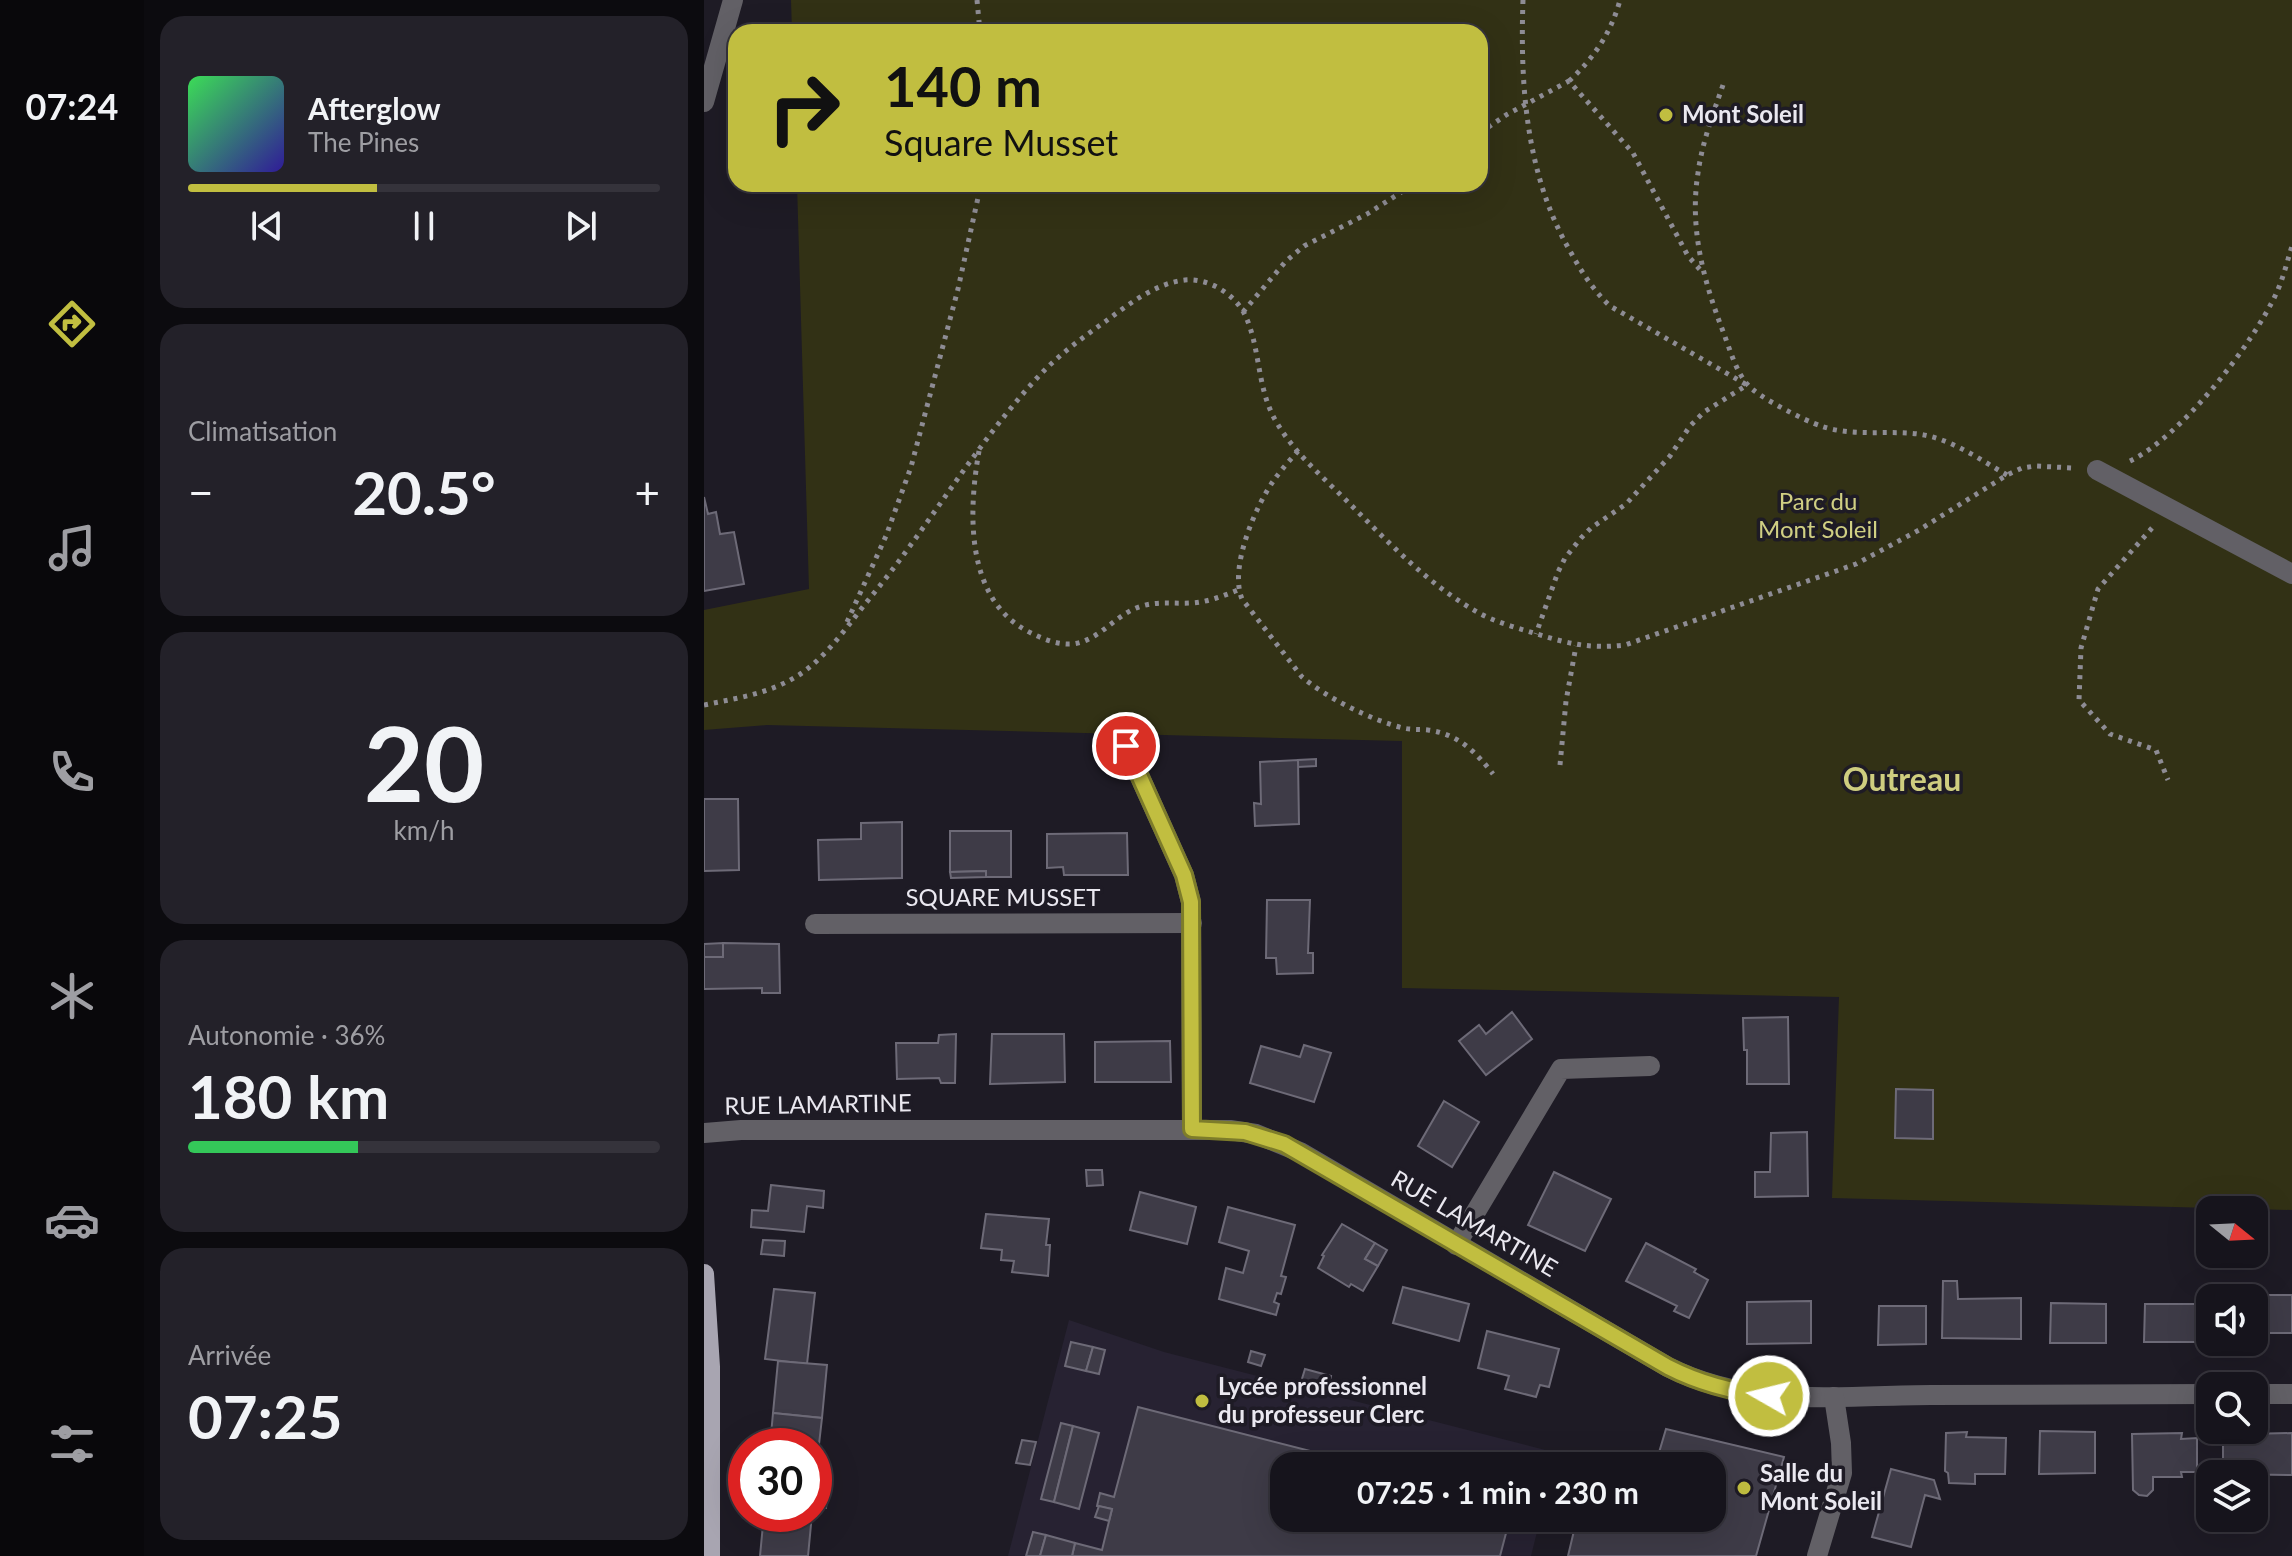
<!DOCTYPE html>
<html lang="fr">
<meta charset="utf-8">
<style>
:root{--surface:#16141c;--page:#232129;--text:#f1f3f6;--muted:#9e9ea3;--line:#35333b;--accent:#c1be40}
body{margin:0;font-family:Lato,sans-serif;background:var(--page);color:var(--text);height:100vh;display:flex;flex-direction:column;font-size:30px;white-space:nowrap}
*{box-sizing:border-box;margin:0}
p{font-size:26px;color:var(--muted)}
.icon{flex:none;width:44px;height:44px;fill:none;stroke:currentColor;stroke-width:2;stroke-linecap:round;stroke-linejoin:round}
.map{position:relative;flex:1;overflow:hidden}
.sheet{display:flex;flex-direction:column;gap:16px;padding:16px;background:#0c0b0f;width:560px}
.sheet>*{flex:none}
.guide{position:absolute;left:24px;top:24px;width:760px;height:168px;border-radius:24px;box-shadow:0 8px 32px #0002,0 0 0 2px var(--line);background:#c1be40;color:#111;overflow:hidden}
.needle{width:52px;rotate:108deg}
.controls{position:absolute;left:1492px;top:1196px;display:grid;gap:16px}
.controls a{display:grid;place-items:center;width:72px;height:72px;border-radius:16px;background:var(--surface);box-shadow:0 8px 32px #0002,0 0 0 2px var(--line);font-size:40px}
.speed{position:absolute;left:24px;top:1428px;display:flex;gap:16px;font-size:40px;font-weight:700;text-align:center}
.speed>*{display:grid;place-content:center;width:104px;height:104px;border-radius:50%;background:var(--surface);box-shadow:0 8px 32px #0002,0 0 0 2px var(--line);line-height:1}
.speed .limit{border:12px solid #d22;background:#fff;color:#111}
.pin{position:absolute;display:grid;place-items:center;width:68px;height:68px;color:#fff;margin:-34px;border:4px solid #fff;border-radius:50%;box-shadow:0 2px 8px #0007}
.me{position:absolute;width:88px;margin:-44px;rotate:278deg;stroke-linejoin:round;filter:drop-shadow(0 0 6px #0008)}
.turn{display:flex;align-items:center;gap:28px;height:168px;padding:0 24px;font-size:36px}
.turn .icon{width:104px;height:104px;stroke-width:2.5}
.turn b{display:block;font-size:56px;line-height:68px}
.big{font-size:60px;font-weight:700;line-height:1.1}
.sheet .card{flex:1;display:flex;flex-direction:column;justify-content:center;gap:12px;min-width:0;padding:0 28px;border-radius:24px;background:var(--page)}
.sheet .dial{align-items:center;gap:0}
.dial b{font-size:104px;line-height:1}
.song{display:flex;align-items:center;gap:24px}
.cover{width:96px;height:96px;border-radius:12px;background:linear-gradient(135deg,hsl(130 70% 55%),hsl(250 70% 35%))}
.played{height:8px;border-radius:4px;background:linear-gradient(90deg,var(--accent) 40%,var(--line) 40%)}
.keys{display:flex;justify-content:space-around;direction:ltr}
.heat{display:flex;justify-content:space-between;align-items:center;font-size:44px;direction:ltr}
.charge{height:12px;border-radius:6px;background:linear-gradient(90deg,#34c759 36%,var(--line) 0)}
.trip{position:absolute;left:566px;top:1452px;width:456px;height:80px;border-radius:24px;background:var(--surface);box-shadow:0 8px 32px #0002,0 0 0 2px var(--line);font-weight:700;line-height:80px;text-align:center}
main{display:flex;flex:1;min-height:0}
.menu{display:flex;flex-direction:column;width:144px;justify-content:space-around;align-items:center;background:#09080b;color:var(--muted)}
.menu .icon{width:56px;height:56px}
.menu .on{color:var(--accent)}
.menu b{font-size:36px;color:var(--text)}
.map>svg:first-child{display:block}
.built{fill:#272232}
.green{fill:#323115}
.building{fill:#3e3b47;stroke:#6d6a77;stroke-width:2}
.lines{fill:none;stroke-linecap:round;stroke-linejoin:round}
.path{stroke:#8e8c94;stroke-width:5;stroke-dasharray:4 6;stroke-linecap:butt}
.minor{stroke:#626066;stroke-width:20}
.major{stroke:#a8a5b1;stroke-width:20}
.route-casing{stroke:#7d7c2a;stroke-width:20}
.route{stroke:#c1be40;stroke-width:14}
.poi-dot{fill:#c1be40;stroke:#1e1b25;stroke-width:3}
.labels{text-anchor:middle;stroke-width:7;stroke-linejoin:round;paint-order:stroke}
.poi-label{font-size:24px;font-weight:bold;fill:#eae8f0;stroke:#1e1b25;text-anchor:start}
.park-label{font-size:24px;fill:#d0cf83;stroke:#1e1b25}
.street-label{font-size:24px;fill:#eae8f0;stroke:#1e1b25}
.district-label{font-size:32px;font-weight:bold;fill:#cecd7f;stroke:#1e1b25}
</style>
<main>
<nav class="menu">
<b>07:24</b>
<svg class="icon on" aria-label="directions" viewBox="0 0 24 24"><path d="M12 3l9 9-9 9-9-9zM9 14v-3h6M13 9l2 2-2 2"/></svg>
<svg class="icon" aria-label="music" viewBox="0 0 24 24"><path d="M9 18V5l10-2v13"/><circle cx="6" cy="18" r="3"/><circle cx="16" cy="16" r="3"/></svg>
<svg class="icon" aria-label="phone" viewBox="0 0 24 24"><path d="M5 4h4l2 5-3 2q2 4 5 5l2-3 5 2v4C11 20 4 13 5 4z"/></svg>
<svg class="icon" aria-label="climate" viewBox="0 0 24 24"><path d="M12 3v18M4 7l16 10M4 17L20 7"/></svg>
<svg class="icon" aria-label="car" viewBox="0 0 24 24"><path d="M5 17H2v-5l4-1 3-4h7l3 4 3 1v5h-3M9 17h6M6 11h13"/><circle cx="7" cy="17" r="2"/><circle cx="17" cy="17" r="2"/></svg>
<svg class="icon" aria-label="filters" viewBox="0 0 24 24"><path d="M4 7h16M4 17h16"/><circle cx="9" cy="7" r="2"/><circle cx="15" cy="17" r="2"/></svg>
</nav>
<section class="sheet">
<div class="card">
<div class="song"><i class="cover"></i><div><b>Afterglow</b><p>The Pines</p></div></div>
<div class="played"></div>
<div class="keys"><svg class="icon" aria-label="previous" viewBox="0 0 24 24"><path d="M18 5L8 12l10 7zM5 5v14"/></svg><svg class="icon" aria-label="pause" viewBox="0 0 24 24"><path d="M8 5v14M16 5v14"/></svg><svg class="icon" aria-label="next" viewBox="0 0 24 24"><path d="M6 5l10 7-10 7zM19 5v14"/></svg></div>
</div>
<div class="card"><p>Climatisation</p>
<div class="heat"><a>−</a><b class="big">20.5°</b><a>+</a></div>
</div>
<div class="card dial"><b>20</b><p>km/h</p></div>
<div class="card"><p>Autonomie · 36%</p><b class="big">180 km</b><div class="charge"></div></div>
<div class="card"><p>Arrivée</p><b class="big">07:25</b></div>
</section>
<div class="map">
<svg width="1588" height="1556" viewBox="0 0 1588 1556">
<rect width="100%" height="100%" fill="#1e1b25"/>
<path class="built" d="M365,1320L460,1352L845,1451L835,1466H580V1518H828L833,1532L827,1556H304Z"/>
<path class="green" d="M87,0H1588V1210L1128,1198L1135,997L698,988V741L63,725L0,730V610L105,589L93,184H776V32H88Z"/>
<g class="building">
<path d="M0,497L4,514L12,512L16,534L30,532L40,584L0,591Z"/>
<path d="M612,759V766L594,767V760Z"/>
<path d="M594,760L595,824L551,826L550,803L557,804L556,762Z"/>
<path d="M0,799H34L35,870L0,871Z"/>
<path d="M198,822V878L115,880L114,840L157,839V823Z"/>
<path d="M246,831H307V877H282V871L246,872Z"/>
<path d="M423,833L424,875H360L359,867L343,868V834Z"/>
<path d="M282,871V877L247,878L246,872Z"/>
<path d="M563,900H606L604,953H609V973L573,974L572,958H562Z"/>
<path d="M19,943V957H0V944Z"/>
<path d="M19,943L75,944L76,993H58V988L0,989V957H19Z"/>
<path d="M808,1012L828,1039L782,1075L755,1041L775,1025L782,1034Z"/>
<path d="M1084,1017L1085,1084H1043V1050H1040L1039,1018Z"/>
<path d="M252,1034L251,1083H237L235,1078L193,1079L192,1043H234L235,1035Z"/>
<path d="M288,1034H360L361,1082L286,1084Z"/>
<path d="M466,1041L467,1082H391V1042Z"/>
<path d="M600,1045L627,1053L610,1102L546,1083L557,1046L596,1057Z"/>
<path d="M1192,1089L1229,1090V1139L1191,1138Z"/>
<path d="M740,1101L775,1122L748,1167L714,1146Z"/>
<path d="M1103,1132L1104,1196L1051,1197V1172H1066L1067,1133Z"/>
<path d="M382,1170H398L399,1185L383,1186Z"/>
<path d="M850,1172L907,1199L881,1251L824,1225Z"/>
<path d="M67,1185L120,1191L119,1208L103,1206L100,1232L47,1227L48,1210L64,1211Z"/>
<path d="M436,1192L492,1207L483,1244L426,1230Z"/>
<path d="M524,1207L591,1225L577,1276L582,1277L577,1294L573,1293L570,1302L575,1304L572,1315L515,1299L522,1268L539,1273L545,1251L515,1242Z"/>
<path d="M282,1214L345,1219L342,1245H346L344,1276L308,1272L310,1261L297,1260L298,1250L277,1248Z"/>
<path d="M638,1224L671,1243L661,1259L674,1266L659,1291L647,1284L645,1287L614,1268L620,1256L618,1255Z"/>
<path d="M59,1240L81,1241L80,1256L57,1254Z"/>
<path d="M671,1243L683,1250L674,1266L661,1259Z"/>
<path d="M942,1243L992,1269L990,1272L1004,1280L985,1318L970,1311L973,1306L922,1281Z"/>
<path d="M1239,1281H1253L1254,1299L1317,1298V1339L1238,1338Z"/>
<path d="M699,1287L765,1304L755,1341L689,1323Z"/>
<path d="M70,1289L111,1293L103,1364L61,1359Z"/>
<path d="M1514,1295H1588V1333H1550V1298H1514Z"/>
<path d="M1107,1301V1343L1043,1344V1302Z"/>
<path d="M1347,1303L1402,1304V1343H1346Z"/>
<path d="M1441,1304H1495V1342H1440Z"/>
<path d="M1175,1306H1222V1344L1174,1345Z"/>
<path d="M783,1331L855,1349L845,1387L836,1385L832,1397L801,1389L805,1376L774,1368Z"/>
<path d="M367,1342L389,1347L382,1371L361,1366Z"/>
<path d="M389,1347L401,1350L395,1374L382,1371Z"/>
<path d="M547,1351L561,1355L557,1366L544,1362Z"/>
<path d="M74,1361L123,1365L118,1418L69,1413Z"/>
<path d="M601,1369L627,1376L624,1389L597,1382Z"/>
<path d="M434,1407L665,1466H580V1518H806L796,1556H368L371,1543L398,1550L408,1509L393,1506L396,1493L410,1497Z"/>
<path d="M69,1413L118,1418L114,1453L110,1452V1446H66Z"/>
<path d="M357,1423L369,1426L350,1502L337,1499Z"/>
<path d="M369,1426L395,1433L375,1509L350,1502Z"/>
<path d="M962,1429L1080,1457L1052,1556H864L873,1518H1008V1466H951Z"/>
<path d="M1520,1430H1543V1440L1519,1439Z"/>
<path d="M1336,1431L1391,1432V1473L1335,1474Z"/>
<path d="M1263,1432L1262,1437L1302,1438L1301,1474H1271V1484L1245,1483L1244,1473L1241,1471L1242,1433Z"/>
<path d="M1478,1433L1477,1439L1493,1438V1472H1477L1478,1477H1449V1490L1443,1496L1435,1495L1429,1490L1428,1434Z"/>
<path d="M1588,1433V1475L1519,1474V1439L1543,1440V1434Z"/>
<path d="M318,1440L332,1442L326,1465L312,1463Z"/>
<path d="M110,1452L114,1453L111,1489H110Z"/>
<path d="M1187,1469L1230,1480L1236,1499L1221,1495L1207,1547L1168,1537Z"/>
<path d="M110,1489L124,1490L122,1508L110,1507Z"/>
<path d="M395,1506L408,1509L405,1521L391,1517Z"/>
<path d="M60,1514H108L104,1556H56Z"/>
<path d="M329,1532L342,1535L336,1556H322Z"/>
<path d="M342,1535L371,1543L368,1556H336Z"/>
</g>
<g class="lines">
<g class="path">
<path d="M273,0L276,32"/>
<path d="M819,0C816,86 822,175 866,251C877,271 889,290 906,306L1043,385L1000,412L986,426L966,456L922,504L887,528L877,538L861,558L854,572L832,634"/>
<path d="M865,81C890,58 907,33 916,0"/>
<path d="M1019,85C1009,114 998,143 994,173C985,229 1000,282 1020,334C1026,350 1032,371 1043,384C1052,396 1101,421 1117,426C1148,437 1182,430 1214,434C1246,438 1275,459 1303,475"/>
<path d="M776,133L802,115L865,81L929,153L984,256L999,273"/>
<path d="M539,312L582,261L600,246L663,214L710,184"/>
<path d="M275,451C264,513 261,601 327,633C339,639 354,645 368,644C396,641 412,613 438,606C454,601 470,604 487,603C504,602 519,596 534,590"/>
<path d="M594,451C586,460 577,470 570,480C551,507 525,568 538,599L598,677C623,698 667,720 699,728C707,730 715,729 724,730C754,734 771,751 789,774"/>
<path d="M1426,461C1478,436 1548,345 1572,294C1579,279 1583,262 1588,246"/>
<path d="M1448,528L1394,589L1377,648L1375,700L1406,734L1452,750L1464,780"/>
<path d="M143,622L182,536L207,467L254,289L277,184"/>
<path d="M0,705C39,697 76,692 107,666C131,646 150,617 170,593C227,523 272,444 333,378C353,356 378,338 402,321C425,304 452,283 481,280C504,278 529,293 540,313C557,346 552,389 573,423C591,454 621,479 646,504C685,543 724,584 773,612C791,622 813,628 833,634C865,644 887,649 921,645L1152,564L1215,530L1303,475L1318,468L1331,466L1369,468"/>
<path d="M856,765L862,701L872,646"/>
</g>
<g class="minor">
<path d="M0,102L29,0"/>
<path d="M1393,470L1588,574"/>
<path d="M422,746L480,875L487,902L488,1129"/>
<path d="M111,924L488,923"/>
<path d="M0,1133L37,1130H526L552,1134L596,1152L964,1367C1047,1409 1137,1395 1227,1395C1320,1394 1413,1394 1506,1394"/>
<path d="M752,1245L857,1069L946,1066"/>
<path d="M1550,1394H1588"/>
<path d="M1113,1556L1138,1473L1137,1443L1130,1397"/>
</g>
<path class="major" d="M0,1274L6,1367V1556"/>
</g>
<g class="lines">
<defs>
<path id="route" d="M422,746L480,875L487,902L488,1129L541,1132L580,1144L964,1367C997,1384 1029,1392 1065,1396"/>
</defs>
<use href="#route" class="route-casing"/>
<use href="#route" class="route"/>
</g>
<g class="poi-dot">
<circle cx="962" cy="115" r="8"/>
<circle cx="498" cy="1401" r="8"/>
<circle cx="1040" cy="1488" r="8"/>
</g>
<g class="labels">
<g class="poi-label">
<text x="978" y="123">Mont Soleil</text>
<text x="514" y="1395">Lycée professionnel<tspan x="514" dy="28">du professeur Clerc</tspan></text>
<text x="1056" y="1482">Salle du<tspan x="1056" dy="28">Mont Soleil</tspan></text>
</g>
<g class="park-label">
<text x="1114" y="510">Parc du<tspan x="1114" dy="28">Mont Soleil</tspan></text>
</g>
<g class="street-label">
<text x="299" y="906">SQUARE MUSSET</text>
<text transform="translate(114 1105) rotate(-1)" y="8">RUE LAMARTINE</text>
<text transform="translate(770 1224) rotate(30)" y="8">RUE LAMARTINE</text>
</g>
<g class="district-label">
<text x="1198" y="791">Outreau</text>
</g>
</g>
</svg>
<div class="controls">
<a><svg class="needle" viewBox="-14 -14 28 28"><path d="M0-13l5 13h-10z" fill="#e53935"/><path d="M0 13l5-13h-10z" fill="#9e9ea3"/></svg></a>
<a><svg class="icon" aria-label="sound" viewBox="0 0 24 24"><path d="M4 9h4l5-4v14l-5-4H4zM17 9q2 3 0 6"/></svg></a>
<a><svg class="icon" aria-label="search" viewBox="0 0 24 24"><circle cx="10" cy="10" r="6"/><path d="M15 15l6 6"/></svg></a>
<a><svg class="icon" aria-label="layers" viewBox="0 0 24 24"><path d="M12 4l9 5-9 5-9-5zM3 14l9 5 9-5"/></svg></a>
</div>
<div class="speed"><div class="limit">30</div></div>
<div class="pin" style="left:422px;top:746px;background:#d93025"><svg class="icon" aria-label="arrive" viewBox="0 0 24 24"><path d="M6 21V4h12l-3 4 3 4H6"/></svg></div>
<svg class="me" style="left:1065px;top:1396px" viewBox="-20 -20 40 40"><circle r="17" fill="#c1be40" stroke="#fff" stroke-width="3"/><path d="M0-11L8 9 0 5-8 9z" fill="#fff"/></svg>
<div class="trip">07:25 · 1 min · 230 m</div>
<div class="guide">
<div class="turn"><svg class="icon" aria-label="right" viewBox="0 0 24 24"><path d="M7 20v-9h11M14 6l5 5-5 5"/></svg><div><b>140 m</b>Square Musset</div></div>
</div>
</div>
</main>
